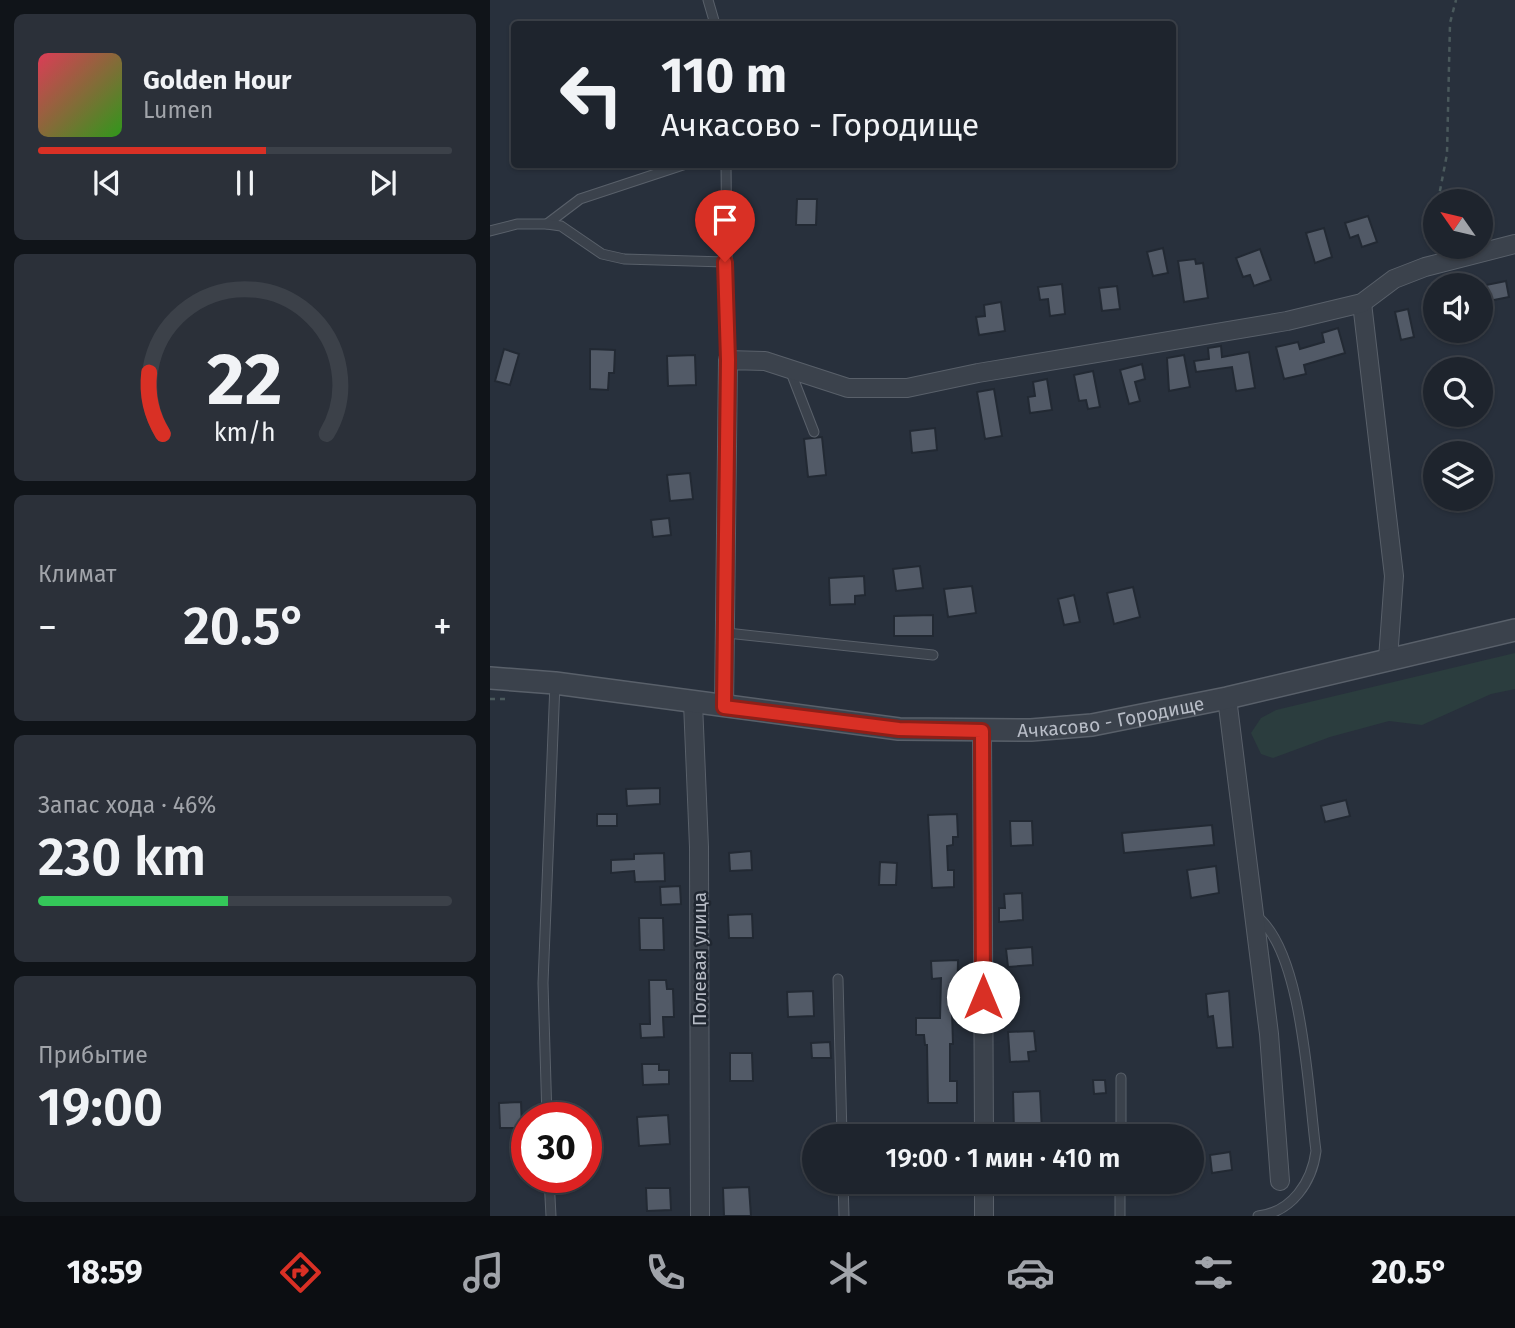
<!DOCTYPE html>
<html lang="ru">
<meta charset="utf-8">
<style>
:root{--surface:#1e242d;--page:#2b3039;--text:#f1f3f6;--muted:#a1a4aa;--line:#3c4149;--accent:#d93025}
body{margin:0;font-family:"Fira Sans",sans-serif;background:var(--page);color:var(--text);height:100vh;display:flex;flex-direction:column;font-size:26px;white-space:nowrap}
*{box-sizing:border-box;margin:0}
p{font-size:23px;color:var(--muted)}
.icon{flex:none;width:38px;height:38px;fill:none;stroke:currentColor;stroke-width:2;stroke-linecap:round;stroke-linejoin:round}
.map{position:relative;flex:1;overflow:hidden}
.drawer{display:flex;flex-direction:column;gap:14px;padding:14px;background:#101419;width:490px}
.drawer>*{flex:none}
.banner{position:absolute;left:21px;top:21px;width:665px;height:147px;border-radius:7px;box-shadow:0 2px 5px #0004,0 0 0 2px var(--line);background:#1e242d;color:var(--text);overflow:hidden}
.needle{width:46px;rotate:304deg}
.tools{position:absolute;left:933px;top:189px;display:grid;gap:14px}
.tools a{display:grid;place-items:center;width:70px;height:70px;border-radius:50%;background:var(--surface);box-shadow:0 2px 5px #0004,0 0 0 2px var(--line);font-size:35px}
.speed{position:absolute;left:21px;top:1102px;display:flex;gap:14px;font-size:35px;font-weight:700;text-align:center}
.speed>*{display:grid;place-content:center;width:91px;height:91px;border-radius:50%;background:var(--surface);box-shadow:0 2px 5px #0004,0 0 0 2px var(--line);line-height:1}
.speed .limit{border:10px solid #d22;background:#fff;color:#111}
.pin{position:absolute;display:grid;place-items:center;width:60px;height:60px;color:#fff;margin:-72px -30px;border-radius:50% 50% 50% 0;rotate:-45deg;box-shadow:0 0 7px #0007}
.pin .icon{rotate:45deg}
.me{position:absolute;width:77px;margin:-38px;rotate:0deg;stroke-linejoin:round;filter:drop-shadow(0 0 5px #0008)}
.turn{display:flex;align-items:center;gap:24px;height:147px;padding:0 35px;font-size:32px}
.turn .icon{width:91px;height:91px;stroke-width:2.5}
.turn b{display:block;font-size:49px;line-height:60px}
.big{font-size:52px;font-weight:600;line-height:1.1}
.drawer .tile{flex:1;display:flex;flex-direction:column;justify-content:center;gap:10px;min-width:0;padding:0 24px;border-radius:10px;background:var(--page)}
.drawer .dial{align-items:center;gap:0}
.dial svg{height:182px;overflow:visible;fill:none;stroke:var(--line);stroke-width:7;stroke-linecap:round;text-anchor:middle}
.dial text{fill:var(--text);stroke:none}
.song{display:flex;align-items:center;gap:21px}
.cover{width:84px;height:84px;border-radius:10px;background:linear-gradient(135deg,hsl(350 70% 55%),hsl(110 70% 35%))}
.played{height:7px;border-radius:4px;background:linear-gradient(90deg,var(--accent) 55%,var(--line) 55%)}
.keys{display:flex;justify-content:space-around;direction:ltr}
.heat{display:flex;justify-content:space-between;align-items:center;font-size:38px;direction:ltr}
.charge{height:10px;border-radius:5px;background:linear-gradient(90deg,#34c759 46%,var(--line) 0)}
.trip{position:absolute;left:312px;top:1124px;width:402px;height:70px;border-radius:35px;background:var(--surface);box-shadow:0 2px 5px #0004,0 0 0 2px var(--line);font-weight:600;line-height:70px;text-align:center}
.dock{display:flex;height:112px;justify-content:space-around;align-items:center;background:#0c0e12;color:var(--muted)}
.dock .icon{width:49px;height:49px}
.dock .selected{color:var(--accent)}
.dock b{font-size:32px;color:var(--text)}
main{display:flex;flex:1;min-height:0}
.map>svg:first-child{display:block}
.green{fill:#2b3d3e}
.building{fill:#525a67;stroke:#222933;stroke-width:2}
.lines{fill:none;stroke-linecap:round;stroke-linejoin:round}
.service-casing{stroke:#59606a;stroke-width:11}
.minor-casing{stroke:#59606a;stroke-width:20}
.tertiary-casing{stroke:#59606a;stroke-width:24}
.path{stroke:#4a595c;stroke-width:2.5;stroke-dasharray:5 5;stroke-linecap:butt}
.service{stroke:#3b424c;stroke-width:9}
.minor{stroke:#3b424c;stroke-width:18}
.tertiary{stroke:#3b424c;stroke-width:21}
.route-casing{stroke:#8d1f18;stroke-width:18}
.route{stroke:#d93025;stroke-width:12}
.labels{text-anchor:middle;stroke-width:5;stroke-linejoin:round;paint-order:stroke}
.street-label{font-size:19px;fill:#b8bdc7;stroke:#202731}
</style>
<main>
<section class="drawer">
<div class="tile">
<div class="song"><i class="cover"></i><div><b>Golden Hour</b><p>Lumen</p></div></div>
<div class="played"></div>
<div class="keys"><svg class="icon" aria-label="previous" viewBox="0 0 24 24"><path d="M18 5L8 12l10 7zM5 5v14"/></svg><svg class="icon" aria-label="pause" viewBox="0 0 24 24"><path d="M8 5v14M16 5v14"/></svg><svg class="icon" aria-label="next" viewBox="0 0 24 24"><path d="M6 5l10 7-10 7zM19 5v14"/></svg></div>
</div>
<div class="tile dial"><svg viewBox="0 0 100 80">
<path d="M14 69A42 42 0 1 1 86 69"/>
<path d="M14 69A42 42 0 0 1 8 42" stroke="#d93025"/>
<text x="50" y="56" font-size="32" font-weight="700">22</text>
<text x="50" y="72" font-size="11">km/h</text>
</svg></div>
<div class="tile"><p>Климат</p>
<div class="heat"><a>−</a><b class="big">20.5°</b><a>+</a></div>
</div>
<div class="tile"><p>Запас хода · 46%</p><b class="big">230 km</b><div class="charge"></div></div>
<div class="tile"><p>Прибытие</p><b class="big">19:00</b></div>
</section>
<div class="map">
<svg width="1025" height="1216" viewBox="0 0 1025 1216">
<rect width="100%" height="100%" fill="#28303c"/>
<path class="green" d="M1025,653V689L1001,694L932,725L899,721L840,737L783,758L771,754L761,733L771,718L786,710Z"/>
<g class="building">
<path d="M307,199H327L326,225H306Z"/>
<path d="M878,216L887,242L872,247L868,235L860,238L855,223Z"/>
<path d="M834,228L842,257L825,263L816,233Z"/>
<path d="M673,248L678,273L663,276L657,252Z"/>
<path d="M770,249L781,280L764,286L760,275L753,277L746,258Z"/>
<path d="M705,259L706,264L713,263L718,298L694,302L688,261Z"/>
<path d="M1016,281L1019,297L999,301L996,285Z"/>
<path d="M572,284L575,314L560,316L558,299L550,300L548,287Z"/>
<path d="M627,286L630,309L612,311L609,288Z"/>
<path d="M511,302L515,331L489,335L486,317L495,316L494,305Z"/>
<path d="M918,309L924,337L911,340L905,312Z"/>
<path d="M848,328L855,353L814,365L816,374L794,379L786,347L808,342L810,349L834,342L832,333Z"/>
<path d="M731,346L732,357L759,352L765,388L746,391L742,367L706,372L704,361L719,359L718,348Z"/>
<path d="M14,349L29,354L20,385L5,381Z"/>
<path d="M100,349L125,350L124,373H119L118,390L100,389Z"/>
<path d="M205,355L206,385L178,386L177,356Z"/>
<path d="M694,355L700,387L679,391L677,358Z"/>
<path d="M652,364L655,379L645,382L650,401L639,404L630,370Z"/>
<path d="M603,371L610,407L598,409L596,400L589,401L584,375Z"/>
<path d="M557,379L562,410L540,413L538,397L545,396L543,382Z"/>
<path d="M504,389L512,436L495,439L487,392Z"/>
<path d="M445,428L447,450L422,453L420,431Z"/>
<path d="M332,437L336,475L318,477L314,439Z"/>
<path d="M200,473L203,499L180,501L177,475Z"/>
<path d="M179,518L181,535L163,537L161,520Z"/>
<path d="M430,566L433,588L406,591L403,569Z"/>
<path d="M374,576L375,595L365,596V604L340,605L339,578Z"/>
<path d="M482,586L486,613L458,617L454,589Z"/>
<path d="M643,587L650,617L624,624L617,593Z"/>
<path d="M584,595L590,622L574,625L568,599Z"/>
<path d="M443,615V636H404V616Z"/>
<path d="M170,788V804L137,806L136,789Z"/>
<path d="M856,800L860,816L835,822L831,806Z"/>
<rect x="107" y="814" width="20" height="12"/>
<path d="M467,814L468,837H463V845L457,846L458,870H464V887L442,888L438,815Z"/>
<path d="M520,821H542L543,845L521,846Z"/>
<path d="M722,825L724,845L634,853L632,833Z"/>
<path d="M261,851L262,870L240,871L239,853Z"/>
<path d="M174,853L175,881L145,882L144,871L121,873V860L144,859V854Z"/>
<path d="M390,862L407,863L406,885H389Z"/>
<path d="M726,866L729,893L701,898L697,870Z"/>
<path d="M190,886L191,904L171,905L170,887Z"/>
<path d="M532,893L533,920L509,922V908H515L514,894Z"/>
<path d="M262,914L263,938H239L238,915Z"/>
<path d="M149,918H173L174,950H150Z"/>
<path d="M542,947L543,965L518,967L516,949Z"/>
<path d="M468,960L467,1011H462L463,1044H460V1081H467V1103H438L437,1045H435L434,1035H426V1018H450L451,978L442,979L441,961Z"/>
<path d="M159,980H176L177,989H183L184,1017H173L174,1037L151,1038L150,1024H160Z"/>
<path d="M323,991L324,1016L298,1017L297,992Z"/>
<path d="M739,991L743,1047L727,1048L723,1016L718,1017L716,994Z"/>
<path d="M544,1031L546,1051L538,1052L539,1061L520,1062L518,1032Z"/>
<path d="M340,1042L341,1058H322L321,1043Z"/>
<path d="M240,1053H262L263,1081H240Z"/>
<path d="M152,1064H169V1070H179V1084L153,1085Z"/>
<path d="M603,1080H615L616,1093L604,1094Z"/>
<path d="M550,1091L552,1131L524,1132L523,1092Z"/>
<path d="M31,1102L32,1128H10L9,1103Z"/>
<path d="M178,1115L180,1144L149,1146L147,1117Z"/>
<path d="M740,1152L742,1170L722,1173L720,1155Z"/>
<path d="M259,1187L261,1216H234L233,1188Z"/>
<path d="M156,1188H180L181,1210L157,1211Z"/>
</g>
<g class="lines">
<defs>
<g id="service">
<path d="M218,0L225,24"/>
<path d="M236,164L238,360"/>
<path d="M57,224L90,199L196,164"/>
<path d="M0,231L27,224H57L71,226L112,254L134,259L235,262"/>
<path d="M300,370L324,432"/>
<path d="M237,633L443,655"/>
<path d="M765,915C813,949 818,1092 826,1151C822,1182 802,1212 768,1216"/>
<path d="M348,979L352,1136"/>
<path d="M57,1118L53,983L65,683"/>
<path d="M631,1136V1078"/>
<path d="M59,1178L61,1216"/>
<path d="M353,1181L354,1216"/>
<path d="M630,1216V1181"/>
</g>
<g id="minor">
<path d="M872,303L904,576L898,659"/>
<path d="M737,698L779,1034L790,1181"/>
<path d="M203,703L209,847L210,1216"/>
<path d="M234,707L238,360L275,361L358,388H417L488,373L797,321L872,303L904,279L935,267L1025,244"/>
<path d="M492,731L494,1136"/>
<path d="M494,1181V1216"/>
</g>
<g id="tertiary">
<path id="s1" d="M0,678L65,683L409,729L541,730L602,725L737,698L1025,630"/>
</g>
</defs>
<use href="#service" class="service-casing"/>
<use href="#minor" class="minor-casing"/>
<use href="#tertiary" class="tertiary-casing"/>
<g class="path">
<path d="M948,201L957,154L960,23L966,0"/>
<path d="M942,249L945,236"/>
<path d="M0,699H20"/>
</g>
<use href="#service" class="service"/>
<use href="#minor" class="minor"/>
<use href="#tertiary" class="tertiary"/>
</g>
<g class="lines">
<defs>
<path id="route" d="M235,262L238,360L234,707L409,729L492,731L493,997"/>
</defs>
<use href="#route" class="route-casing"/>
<use href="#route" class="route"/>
</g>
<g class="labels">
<g class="street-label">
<text dy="7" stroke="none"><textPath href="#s1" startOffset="625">Ачкасово - Городище</textPath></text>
<text transform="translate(209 959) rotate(-90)" y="7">Полевая улица</text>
</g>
</g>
</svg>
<div class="tools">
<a><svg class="needle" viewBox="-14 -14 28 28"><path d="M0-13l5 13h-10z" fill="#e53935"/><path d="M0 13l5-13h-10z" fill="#a1a4aa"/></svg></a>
<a><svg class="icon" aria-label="sound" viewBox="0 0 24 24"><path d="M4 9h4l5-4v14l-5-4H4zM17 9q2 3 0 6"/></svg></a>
<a><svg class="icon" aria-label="search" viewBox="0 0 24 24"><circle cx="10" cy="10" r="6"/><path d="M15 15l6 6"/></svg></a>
<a><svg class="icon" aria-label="layers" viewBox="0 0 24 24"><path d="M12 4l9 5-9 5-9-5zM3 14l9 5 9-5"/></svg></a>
</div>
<div class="speed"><div class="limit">30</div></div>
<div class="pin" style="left:235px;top:262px;background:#d93025"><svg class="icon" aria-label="arrive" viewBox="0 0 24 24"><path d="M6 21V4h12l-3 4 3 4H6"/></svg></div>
<svg class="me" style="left:493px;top:997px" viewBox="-20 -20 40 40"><circle r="19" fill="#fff"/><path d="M0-13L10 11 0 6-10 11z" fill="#d93025"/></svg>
<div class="trip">19:00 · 1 мин · 410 m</div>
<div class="banner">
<div class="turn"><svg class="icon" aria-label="left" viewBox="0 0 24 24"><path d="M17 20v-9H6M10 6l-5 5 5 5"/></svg><div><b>110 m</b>Ачкасово - Городище</div></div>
</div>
</div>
</main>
<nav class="dock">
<b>18:59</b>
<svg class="icon selected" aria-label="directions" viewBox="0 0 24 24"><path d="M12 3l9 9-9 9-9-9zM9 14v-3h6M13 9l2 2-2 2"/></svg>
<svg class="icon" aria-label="music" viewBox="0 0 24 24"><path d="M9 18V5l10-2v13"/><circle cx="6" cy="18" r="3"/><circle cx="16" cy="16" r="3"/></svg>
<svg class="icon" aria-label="phone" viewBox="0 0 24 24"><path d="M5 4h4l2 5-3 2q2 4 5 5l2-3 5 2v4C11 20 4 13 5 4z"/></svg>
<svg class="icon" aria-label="climate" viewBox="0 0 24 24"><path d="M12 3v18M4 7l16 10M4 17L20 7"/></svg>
<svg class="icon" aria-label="car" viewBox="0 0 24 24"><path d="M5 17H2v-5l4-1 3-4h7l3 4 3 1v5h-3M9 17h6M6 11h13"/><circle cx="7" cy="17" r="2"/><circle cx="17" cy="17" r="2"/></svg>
<svg class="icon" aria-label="filters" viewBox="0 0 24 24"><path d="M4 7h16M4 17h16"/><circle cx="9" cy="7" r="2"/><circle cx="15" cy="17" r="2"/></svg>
<b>20.5°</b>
</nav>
